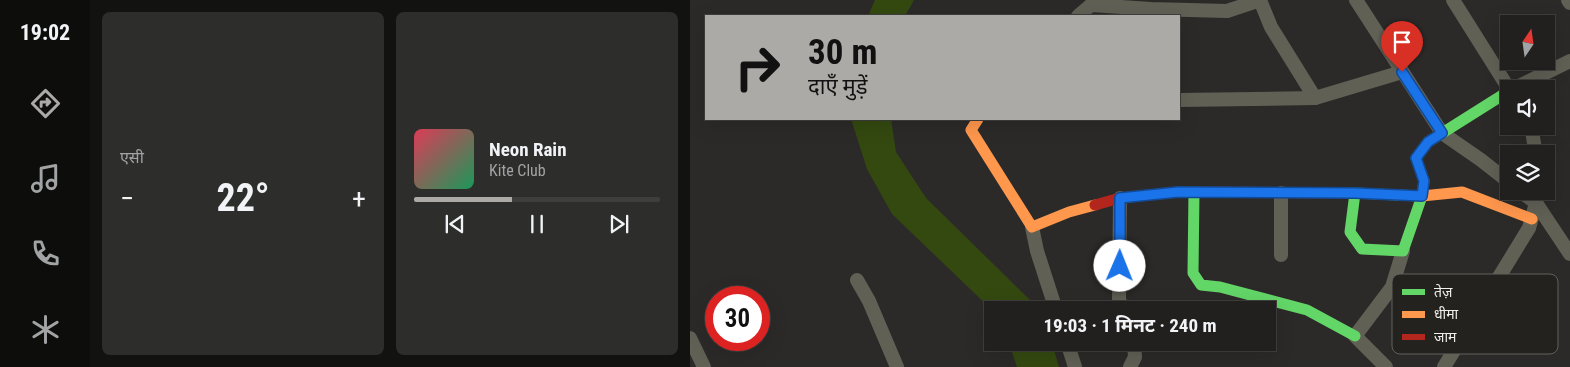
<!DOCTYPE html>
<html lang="hi">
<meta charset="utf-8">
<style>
:root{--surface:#21201e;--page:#2d2d2b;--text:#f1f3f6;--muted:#a2a3a4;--line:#3e3e3c;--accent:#abaaa7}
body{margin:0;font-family:"Roboto Condensed","Noto Sans Devanagari",sans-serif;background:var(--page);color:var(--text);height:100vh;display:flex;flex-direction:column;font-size:19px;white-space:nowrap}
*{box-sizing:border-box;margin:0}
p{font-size:16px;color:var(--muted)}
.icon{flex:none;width:28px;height:28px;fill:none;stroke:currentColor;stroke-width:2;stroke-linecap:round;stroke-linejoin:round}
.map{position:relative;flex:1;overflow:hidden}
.side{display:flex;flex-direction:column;gap:12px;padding:12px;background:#121210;width:600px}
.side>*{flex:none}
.banner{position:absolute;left:15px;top:15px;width:475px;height:105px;border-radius:0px;box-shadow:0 5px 20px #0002,0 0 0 1px var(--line);background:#abaaa7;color:#111;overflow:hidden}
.needle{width:32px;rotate:13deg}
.controls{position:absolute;left:810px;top:15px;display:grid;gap:10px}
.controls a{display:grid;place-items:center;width:55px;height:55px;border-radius:0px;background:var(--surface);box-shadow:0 5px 20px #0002,0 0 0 1px var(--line);font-size:25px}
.speed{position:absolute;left:15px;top:286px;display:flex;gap:10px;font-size:25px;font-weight:700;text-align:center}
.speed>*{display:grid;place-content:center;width:65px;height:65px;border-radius:50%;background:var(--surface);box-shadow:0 5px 20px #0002,0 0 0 1px var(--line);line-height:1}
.speed .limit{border:8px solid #d22;background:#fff;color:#111}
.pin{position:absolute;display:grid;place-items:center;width:42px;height:42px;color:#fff;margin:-51px -21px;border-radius:50% 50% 50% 0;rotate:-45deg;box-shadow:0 0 5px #0007}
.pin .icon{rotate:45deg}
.me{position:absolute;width:55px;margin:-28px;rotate:1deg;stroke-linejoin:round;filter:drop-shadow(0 0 4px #0008)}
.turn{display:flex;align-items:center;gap:18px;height:105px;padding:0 20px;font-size:22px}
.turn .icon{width:65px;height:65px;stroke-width:2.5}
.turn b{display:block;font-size:35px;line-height:42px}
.big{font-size:38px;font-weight:700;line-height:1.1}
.side .widget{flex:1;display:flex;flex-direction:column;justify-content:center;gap:8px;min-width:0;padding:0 18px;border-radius:8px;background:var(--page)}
.song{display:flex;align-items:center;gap:15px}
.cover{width:60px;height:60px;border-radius:8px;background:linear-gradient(135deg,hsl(350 70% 55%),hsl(150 70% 35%))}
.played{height:5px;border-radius:2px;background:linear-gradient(90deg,var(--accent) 40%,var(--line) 40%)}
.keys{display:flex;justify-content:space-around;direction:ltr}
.heat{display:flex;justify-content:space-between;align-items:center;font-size:28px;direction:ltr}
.side .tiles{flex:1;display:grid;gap:12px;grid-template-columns:repeat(2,1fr)}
.trip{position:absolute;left:294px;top:301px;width:292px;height:50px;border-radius:0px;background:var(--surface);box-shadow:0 5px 20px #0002,0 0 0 1px var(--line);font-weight:700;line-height:50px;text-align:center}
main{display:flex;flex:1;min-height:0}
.menu{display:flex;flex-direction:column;width:90px;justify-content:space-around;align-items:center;background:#0d0d0c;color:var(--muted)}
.menu .icon{width:35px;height:35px}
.menu .selected{color:var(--accent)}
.menu b{font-size:22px;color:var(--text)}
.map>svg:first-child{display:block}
.water{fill:#344910}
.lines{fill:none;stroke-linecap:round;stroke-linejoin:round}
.street{stroke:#606055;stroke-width:14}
.fast{stroke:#63d668;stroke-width:11}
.slow{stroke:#ff974d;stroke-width:11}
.jam{stroke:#b3261e;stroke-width:11}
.route-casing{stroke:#114b97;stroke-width:12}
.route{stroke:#1a73e8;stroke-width:9}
.key{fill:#23221e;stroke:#60605c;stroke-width:1}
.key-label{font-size:14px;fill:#f0efec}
</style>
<main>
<nav class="menu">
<b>19:02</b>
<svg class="icon selected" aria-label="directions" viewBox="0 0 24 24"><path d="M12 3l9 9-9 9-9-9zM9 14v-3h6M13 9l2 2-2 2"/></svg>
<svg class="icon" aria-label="music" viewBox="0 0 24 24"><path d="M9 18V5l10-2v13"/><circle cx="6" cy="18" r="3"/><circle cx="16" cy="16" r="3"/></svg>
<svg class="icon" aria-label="phone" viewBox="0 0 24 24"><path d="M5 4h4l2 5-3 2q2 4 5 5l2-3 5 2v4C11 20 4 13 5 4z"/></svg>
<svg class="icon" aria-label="climate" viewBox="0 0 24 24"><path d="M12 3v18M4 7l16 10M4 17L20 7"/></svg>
</nav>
<section class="side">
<div class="tiles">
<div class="widget"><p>एसी</p>
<div class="heat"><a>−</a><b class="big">22°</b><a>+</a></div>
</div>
<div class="widget">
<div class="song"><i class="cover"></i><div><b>Neon Rain</b><p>Kite Club</p></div></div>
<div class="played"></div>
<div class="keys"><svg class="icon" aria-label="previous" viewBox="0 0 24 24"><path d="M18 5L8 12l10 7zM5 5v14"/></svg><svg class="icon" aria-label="pause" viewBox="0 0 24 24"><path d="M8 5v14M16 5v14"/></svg><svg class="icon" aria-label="next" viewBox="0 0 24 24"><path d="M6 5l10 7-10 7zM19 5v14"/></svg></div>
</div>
</div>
</section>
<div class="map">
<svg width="880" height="367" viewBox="0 0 880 367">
<rect width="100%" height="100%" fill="#2c2a28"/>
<g class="water">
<path d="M185,0H224L215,16H178Z"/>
<path d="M161,119H201L206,152L236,198L341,301L346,310H302L202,214L177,169Z"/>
<path d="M319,343H362L369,367H327Z"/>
</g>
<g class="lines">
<g class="street">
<path d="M407,0L401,5L461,9L537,11L570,0"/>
<path d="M570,0L581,27L625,98"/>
<path d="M666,0L752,133L791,160L819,182"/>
<path d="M763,0L819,89"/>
<path d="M878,0L880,3"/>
<path d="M388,16L401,5"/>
<path d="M823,89L880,61"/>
<path d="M489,100L625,98L712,72"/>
<path d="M841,126L846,154"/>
<path d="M846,191V203L880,254"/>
<path d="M430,198L429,300L434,310"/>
<path d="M342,227L347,251L366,310"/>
<path d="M591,255V193"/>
<path d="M167,280L179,301L207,367"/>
<path d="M0,338L14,367"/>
<path d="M377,342L385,367"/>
<path d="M440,367L445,357L444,342"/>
<path d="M696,367L665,336L702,287L713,251"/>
<path d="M754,367L839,228L846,203L830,191"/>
</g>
<g class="fast">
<path d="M504,192L503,273L511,285L530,287L617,310L665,336"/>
<path d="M707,195L665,193L660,232L672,249L713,251L732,196L734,181L726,158L738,142L819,91"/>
</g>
<g class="slow">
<path d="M288,119L281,130L342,227L379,212L405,205"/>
<path d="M707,195L732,196L772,192L842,219"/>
</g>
<path class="jam" d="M405,205L430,198L488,192L665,193"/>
</g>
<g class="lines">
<defs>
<path id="route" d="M430,266V198L488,192L665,193L732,196L734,181L726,158L738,142L752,133L712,72"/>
</defs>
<use href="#route" class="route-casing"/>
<use href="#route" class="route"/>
</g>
<rect x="702" y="274" width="166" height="80" rx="8" class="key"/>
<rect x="712" y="289" width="23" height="6" fill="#63d668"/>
<rect x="712" y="311" width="23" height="7" fill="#ff974d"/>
<rect x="712" y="334" width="23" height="6" fill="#b3261e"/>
<g class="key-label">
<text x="744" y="297">तेज़</text>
<text x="744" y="319">धीमा</text>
<text x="744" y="342">जाम</text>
</g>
</svg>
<div class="controls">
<a><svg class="needle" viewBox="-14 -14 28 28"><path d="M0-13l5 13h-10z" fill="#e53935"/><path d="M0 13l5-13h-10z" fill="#a2a3a4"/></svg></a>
<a><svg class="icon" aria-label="sound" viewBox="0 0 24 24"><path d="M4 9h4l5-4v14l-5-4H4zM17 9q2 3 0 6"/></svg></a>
<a><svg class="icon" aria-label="layers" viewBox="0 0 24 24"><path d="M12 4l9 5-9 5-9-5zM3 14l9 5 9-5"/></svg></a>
</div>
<div class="speed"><div class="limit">30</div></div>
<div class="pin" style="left:712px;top:72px;background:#d93025"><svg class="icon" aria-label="arrive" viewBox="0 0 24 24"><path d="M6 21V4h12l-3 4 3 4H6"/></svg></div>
<svg class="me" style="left:430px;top:266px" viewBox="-20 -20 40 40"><circle r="19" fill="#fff"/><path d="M0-13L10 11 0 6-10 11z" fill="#1a73e8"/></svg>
<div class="trip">19:03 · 1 मिनट · 240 m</div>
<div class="banner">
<div class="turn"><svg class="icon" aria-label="right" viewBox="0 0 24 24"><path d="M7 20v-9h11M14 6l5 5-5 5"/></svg><div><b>30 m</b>दाएँ मुड़ें</div></div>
</div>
</div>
</main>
